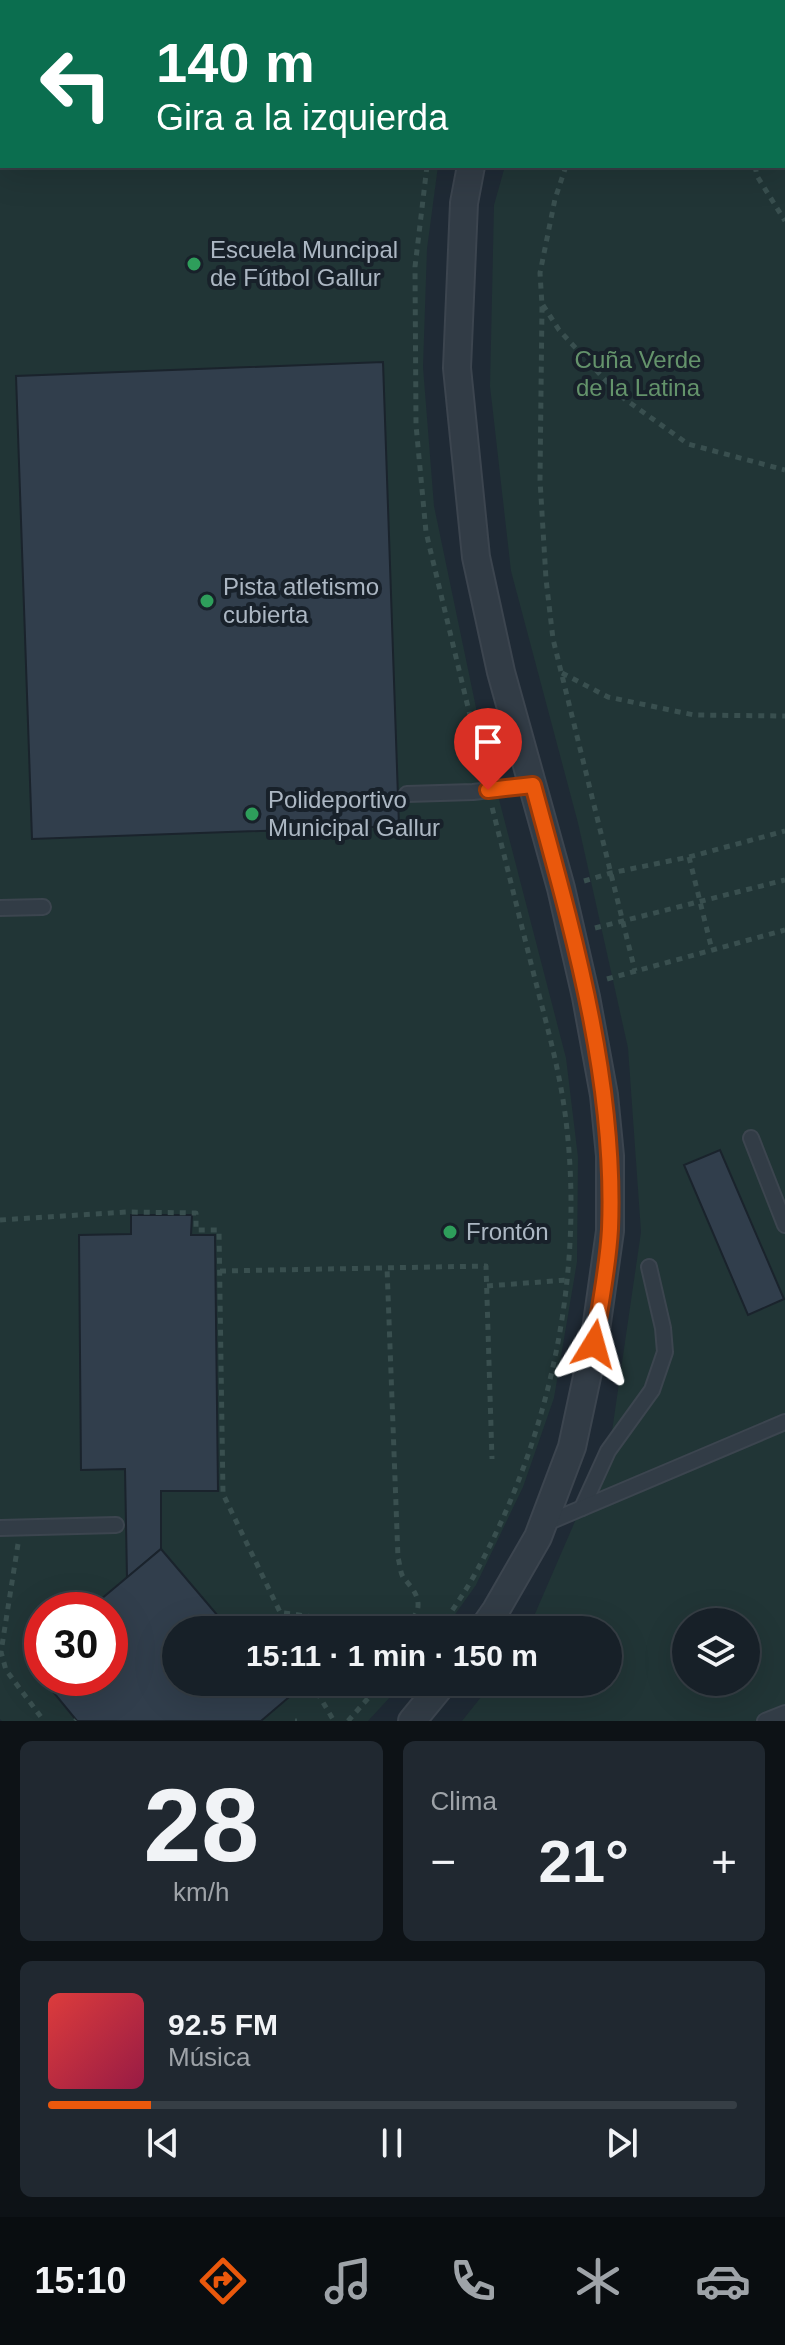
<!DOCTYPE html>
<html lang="es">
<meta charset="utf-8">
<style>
:root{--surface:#172028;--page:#202830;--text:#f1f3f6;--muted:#9ea3a8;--line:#363e45;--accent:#ea580c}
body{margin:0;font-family:Arial,sans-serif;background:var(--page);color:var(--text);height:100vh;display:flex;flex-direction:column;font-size:30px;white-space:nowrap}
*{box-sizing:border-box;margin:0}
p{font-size:26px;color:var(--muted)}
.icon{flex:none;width:44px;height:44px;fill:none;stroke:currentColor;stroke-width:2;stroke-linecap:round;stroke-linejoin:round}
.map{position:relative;height:1721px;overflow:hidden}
.side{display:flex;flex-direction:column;gap:20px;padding:20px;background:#0d1216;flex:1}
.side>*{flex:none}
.guide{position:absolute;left:0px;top:0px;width:786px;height:168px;box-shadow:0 8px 32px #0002,0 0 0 2px var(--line);background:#0b6e4f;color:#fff;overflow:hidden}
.fabs{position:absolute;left:672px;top:1608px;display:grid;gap:16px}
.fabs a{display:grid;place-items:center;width:88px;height:88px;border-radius:50%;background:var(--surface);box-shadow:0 8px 32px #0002,0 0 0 2px var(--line);font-size:40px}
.speed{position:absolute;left:24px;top:1592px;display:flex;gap:16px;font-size:40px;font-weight:700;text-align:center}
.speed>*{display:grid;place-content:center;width:104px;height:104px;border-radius:50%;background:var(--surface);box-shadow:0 8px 32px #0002,0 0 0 2px var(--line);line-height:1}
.speed .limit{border:12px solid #d22;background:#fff;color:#111}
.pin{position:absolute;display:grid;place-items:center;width:68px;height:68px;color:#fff;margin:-82px -34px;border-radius:50% 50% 50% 0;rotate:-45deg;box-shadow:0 0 8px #0007}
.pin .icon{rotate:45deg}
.me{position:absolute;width:88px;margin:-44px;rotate:8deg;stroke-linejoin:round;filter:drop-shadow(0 0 6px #0008)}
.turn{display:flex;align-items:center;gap:28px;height:168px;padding:0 24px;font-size:36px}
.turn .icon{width:104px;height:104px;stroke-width:2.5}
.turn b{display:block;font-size:56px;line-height:68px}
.big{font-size:60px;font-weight:600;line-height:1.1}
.side .tile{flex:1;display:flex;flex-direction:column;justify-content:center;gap:12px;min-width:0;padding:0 28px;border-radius:12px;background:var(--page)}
.side .dial{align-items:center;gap:0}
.dial b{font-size:104px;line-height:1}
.song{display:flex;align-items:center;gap:24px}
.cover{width:96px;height:96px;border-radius:12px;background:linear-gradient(135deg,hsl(0 70% 55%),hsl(340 70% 35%))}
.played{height:8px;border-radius:4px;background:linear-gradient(90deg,var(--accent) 15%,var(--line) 15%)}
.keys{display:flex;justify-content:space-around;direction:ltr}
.heat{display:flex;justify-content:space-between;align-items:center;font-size:44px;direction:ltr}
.side .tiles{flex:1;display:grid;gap:20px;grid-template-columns:1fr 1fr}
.tile:last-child{grid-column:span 2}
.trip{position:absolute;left:162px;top:1616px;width:460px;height:80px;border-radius:40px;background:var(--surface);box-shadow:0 8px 32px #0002,0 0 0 2px var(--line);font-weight:600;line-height:80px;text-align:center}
.menu{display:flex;height:128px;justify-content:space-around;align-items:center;background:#090d10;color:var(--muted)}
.menu .icon{width:56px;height:56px}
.menu .selected{color:var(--accent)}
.menu b{font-size:36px;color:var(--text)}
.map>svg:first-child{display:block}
.green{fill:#213536;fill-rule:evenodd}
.building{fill:#313e4c;stroke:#1a232c;stroke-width:2}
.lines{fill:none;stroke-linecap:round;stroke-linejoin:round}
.service-casing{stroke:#3c454f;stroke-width:18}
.minor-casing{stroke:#3c454f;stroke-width:30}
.path{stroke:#394f4f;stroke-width:5;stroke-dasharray:6 6;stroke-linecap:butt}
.service{stroke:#323c46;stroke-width:14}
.minor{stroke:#323c46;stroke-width:26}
.route-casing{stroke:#983908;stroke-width:20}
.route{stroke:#ea580c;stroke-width:14}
.leisure-dot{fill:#2e9e5b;stroke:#18212a;stroke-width:3}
.labels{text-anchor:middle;stroke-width:8;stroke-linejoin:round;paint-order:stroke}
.poi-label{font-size:24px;fill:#acb7c3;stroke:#18212a;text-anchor:start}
.park-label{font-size:24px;fill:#64936b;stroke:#18212a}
</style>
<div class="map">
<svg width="785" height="1721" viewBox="0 0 785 1721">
<rect width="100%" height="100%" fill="#1f2a35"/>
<g class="green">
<path d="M0,0H474L473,2H2V166H438L427,249L423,367L434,506L479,722L566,1058L578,1157L577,1262L554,1398L523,1487L476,1585L444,1630H176V1682H404L368,1721H2L0,1719ZM42,1610H110V1678H42Z"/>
<path d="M552,0H785V1721H462L493,1682H608V1630H528L611,1438L641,1232L628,1048L578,823L511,571L490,386L494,205L505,166H784V2H552ZM686,1622H746V1682H686Z"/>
</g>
<g class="building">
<path d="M383,362L399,826L32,839L16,376Z"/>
<path d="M720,1150L784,1299L748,1315L684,1165Z"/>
<path d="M131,1215H192L191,1235H215L218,1491H161V1549L127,1578L125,1469L81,1470L79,1235L131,1234Z"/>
<path d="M161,1549L230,1630H176V1682H274L288,1698L261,1721H77L27,1660L42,1648V1678H110V1610H88Z"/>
</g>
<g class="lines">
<defs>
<g id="service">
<path d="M407,794L473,792L533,785"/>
<path d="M0,908L43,907"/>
<path d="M751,1138L785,1225"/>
<path d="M582,1508L608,1451L652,1390L665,1352L663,1328L649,1267"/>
<path d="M542,1525L785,1422"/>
<path d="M0,1528L116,1525"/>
<path d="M765,1721L785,1713"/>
</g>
<g id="minor">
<path d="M509,2L510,0"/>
<path d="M471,166L464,203L457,368L476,557L501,672L561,888L586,997L604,1095L610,1156V1231L594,1344L572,1447L538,1537L496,1610L482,1630"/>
<path d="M412,1721L444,1682"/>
</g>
</defs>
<use href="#service" class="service-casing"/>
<use href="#minor" class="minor-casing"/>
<g class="path">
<path d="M102,0L103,2"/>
<path d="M444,0L445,2"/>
<path d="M461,2V0"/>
<path d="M657,2L658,0"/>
<path d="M753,2L754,0"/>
<path d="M0,32H2"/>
<path d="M427,166L415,267L416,425L426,532L484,774"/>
<path d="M566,166L555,199L540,273L542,305L540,480L546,579L553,639L635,971"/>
<path d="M755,166L757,176L785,221"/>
<path d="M543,305L559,330L619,395L688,444L785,470"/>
<path d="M562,673L608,697L694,715L785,716"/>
<path d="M689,857L712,950"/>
<path d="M584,881L611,873L689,857L785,831"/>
<path d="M595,928L785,880"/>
<path d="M607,979L785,930"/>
<path d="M0,1220L127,1212L196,1213V1230H219L223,1494L280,1612L303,1630"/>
<path d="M220,1271L486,1266L492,1459"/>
<path d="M487,1286L567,1280"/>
<path d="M18,1544L1,1652L6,1670L44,1721"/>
<path d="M284,1613L396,1628C416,1621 425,1607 412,1588C411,1587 404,1578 403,1577C400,1572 400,1564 398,1558L387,1267"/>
<path d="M439,1630C451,1612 464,1594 475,1574C551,1436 586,1270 565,1113C559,1069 547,1026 536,983C521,924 507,866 492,807"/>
<path d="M311,1682L334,1721"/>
<path d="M346,1682L355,1685L358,1682"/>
<path d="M378,1687L395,1688L399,1682"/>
<path d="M75,1721L76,1720"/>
<path d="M295,1721H297"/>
<path d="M348,1721L378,1687L371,1682"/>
</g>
<use href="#service" class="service"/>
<use href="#minor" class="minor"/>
</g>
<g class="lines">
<defs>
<path id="route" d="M488,790L533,785C572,929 616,1078 610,1229C608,1267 600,1306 594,1344"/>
</defs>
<use href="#route" class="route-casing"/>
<use href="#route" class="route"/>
</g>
<g class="leisure-dot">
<circle cx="194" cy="264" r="8"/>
<circle cx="207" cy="601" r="8"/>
<circle cx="252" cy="814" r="8"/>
<circle cx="450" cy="1232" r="8"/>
</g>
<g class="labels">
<g class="poi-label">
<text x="210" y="258">Escuela Muncipal<tspan x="210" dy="28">de Fútbol Gallur</tspan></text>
<text x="223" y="595">Pista atletismo<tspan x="223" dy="28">cubierta</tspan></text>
<text x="268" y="808">Polideportivo<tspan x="268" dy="28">Municipal Gallur</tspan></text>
<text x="466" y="1240">Frontón</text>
</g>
<g class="park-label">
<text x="638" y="368">Cuña Verde<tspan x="638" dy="28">de la Latina</tspan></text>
</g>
</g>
</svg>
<div class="fabs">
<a><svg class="icon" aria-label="layers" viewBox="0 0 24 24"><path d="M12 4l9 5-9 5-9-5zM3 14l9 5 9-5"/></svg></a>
</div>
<div class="speed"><div class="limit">30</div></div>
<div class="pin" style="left:488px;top:790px;background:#d93025"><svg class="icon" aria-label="arrive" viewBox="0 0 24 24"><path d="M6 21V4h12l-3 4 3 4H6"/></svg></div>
<svg class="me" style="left:594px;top:1344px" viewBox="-20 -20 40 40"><path d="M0-17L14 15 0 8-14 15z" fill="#ea580c" stroke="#fff" stroke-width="4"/></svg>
<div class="trip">15:11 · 1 min · 150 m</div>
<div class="guide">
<div class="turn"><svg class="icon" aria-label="left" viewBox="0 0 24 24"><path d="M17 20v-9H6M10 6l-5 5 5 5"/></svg><div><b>140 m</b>Gira a la izquierda</div></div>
</div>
</div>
<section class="side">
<div class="tiles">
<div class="tile dial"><b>28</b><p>km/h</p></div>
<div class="tile"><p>Clima</p>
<div class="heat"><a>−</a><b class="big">21°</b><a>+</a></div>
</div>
<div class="tile">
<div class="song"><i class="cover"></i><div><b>92.5 FM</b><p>Música</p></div></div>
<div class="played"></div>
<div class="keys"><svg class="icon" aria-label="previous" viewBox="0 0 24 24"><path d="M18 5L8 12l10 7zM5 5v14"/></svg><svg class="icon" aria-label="pause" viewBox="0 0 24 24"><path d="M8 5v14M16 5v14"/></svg><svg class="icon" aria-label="next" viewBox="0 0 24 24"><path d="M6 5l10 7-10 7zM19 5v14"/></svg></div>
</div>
</div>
</section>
<nav class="menu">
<b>15:10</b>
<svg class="icon selected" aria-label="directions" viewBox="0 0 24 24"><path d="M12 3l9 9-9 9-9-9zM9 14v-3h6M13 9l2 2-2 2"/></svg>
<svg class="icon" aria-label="music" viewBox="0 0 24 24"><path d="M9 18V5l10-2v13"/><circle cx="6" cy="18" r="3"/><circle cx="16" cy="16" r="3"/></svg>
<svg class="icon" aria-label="phone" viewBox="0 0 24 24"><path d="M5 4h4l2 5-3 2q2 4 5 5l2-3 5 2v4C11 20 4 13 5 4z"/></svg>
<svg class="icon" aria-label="climate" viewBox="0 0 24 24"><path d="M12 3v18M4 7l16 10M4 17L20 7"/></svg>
<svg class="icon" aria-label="car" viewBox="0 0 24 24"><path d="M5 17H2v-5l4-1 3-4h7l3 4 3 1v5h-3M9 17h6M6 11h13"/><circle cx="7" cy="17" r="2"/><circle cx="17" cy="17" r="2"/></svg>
</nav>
